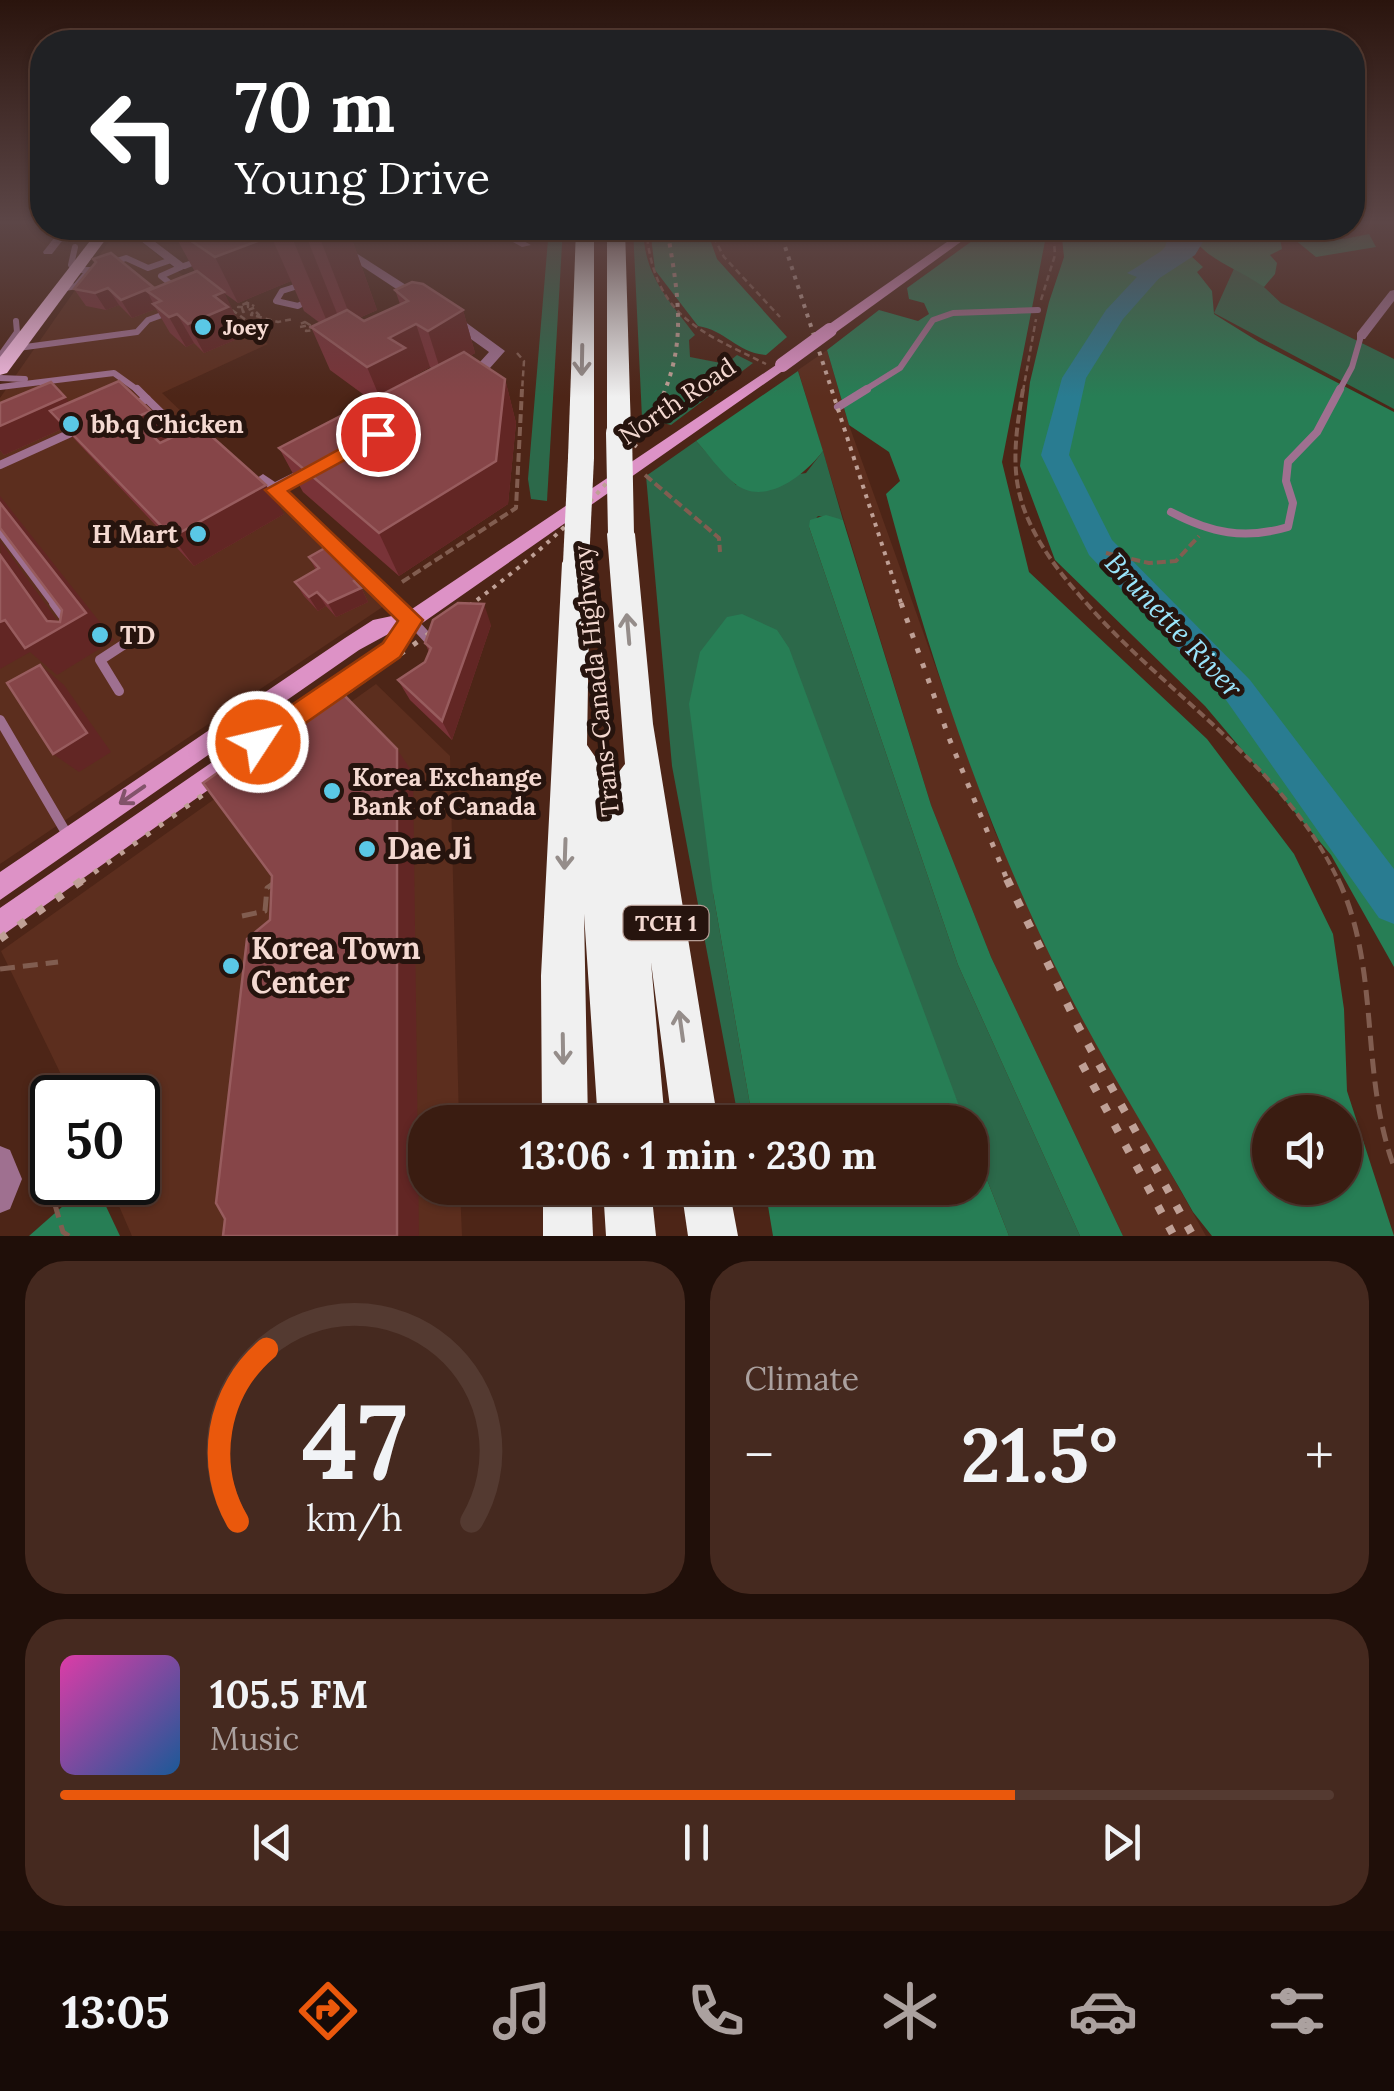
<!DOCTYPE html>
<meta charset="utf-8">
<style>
:root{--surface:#3a1c11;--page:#45291f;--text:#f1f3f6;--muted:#aba19f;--line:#543a31;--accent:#ea580c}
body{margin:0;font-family:Lora,serif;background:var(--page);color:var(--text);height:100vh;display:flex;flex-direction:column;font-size:38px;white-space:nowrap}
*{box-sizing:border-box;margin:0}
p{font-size:32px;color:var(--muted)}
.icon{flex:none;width:55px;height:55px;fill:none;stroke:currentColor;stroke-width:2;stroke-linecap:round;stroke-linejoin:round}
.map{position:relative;height:1236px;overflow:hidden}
.sheet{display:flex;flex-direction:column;gap:25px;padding:25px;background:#200f09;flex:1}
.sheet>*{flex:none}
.banner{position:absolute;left:30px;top:30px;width:1335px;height:210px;border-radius:40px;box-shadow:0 2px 8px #0004,0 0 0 2px var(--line);background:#202124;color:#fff;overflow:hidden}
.tools{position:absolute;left:1252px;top:1095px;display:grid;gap:20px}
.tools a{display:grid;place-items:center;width:110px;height:110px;border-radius:50%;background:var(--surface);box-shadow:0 2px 8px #0004,0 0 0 2px var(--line);font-size:50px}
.speed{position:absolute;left:30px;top:1075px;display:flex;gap:20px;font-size:50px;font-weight:700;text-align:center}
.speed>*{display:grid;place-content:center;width:130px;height:130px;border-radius:50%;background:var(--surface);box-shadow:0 2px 8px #0004,0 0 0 2px var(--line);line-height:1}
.speed .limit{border:5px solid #111;border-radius:15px;background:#fff;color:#111}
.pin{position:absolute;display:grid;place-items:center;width:85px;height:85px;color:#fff;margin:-42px;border:5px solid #fff;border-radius:50%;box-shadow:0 2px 10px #0007}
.me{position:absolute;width:110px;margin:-55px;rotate:55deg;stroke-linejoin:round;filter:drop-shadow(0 0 8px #0008)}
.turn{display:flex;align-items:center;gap:35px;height:210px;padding:0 40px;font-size:45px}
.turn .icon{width:130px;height:130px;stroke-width:2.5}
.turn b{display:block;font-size:70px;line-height:85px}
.big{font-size:75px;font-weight:700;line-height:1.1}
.sheet .tile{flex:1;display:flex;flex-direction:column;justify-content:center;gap:15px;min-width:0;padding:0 35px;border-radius:40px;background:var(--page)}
.sheet .dial{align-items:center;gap:0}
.dial svg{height:260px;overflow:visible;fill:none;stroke:var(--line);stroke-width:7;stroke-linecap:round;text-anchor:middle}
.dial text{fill:var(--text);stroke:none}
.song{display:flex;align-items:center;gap:30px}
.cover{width:120px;height:120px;border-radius:15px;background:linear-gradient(135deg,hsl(320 70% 55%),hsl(210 70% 35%))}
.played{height:10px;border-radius:5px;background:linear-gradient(90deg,var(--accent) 75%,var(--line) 75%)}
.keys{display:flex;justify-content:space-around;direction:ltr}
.heat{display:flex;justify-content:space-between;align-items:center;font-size:55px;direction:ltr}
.sheet .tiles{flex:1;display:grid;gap:25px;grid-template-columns:1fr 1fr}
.tile:last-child{grid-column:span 2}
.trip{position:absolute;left:408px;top:1105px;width:580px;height:100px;border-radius:40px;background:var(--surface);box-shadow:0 2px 8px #0004,0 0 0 2px var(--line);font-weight:700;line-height:100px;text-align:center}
.tab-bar{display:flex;height:160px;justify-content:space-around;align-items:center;background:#170b07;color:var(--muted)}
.tab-bar .icon{width:70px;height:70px}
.tab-bar .selected{color:var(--accent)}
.tab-bar b{font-size:45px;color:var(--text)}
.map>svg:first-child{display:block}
.built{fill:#5c2e1e}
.green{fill:#2c694a}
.forest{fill:#277e55;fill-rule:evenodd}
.water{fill:#297c91}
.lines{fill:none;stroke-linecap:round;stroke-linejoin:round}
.river{fill:#297c91;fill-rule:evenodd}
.path-far2{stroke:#815d50;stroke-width:2.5;stroke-dasharray:6 4;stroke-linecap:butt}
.path-far1{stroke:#815d50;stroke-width:4;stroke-dasharray:9 4;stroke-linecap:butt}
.path{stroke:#815d50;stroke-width:5;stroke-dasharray:15 8;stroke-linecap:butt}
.service-far2{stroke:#9f7090;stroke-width:6}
.service-far1{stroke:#9f7090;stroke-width:8}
.service{stroke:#9f7090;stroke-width:10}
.minor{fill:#9f7090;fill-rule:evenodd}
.tertiary{fill:#9f7090;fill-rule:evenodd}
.secondary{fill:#dd92c6;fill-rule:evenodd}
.primary{fill:#f6bce3;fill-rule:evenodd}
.motorway{fill:#f0f0f0;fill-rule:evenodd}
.rail-far2{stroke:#bfa096;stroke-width:4;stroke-dasharray:4 6;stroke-linecap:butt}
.rail-far1{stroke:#bfa096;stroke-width:5;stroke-dasharray:5 11;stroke-linecap:butt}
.rail{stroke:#bfa096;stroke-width:8;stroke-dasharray:8 15;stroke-linecap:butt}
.secondary-bridge{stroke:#dd92c6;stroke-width:14}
.motorway-bridge{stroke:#f0f0f0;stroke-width:26}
.wall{fill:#793338;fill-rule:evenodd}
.shaded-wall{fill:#622624}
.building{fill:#864548;stroke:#985c5e;stroke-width:2.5}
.oneway{stroke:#958d8a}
.oneway2{stroke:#82536a}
.route{fill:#ea580c;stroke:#983908;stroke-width:2.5}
.poi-dot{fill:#5ac8e6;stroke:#26140e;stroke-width:4}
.labels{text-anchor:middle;stroke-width:10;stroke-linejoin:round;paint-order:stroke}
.far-poi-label{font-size:22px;font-weight:bold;fill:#f4d9d1;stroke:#26140e;text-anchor:start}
.shield{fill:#26140e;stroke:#b69e96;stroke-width:2.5}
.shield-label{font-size:22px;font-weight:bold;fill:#f4d9d1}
.street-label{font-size:25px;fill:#f4d9d1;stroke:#26140e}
.poi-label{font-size:25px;font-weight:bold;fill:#f4d9d1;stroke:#26140e;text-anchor:start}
.water-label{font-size:28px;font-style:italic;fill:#9ae5fc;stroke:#26140e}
.near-poi-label{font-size:30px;font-weight:bold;fill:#f4d9d1;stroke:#26140e;text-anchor:start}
</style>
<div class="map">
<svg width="1394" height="1236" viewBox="0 0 1394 1236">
<rect width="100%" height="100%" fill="#4d2517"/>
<g class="built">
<path d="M129,232L268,344L162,393L384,606L0,864V398L112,237Z"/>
<path d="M827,350L849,425L994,830L1066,987L1206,1236H1123L991,957L931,805L798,370Z"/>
<path d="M376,684L450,756L459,1122H425V1188H460L462,1236H132L109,1183L138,1182V1098L72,1097L1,951Z"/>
</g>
<g class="green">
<path d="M549,228H563L547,501L531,499L528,479Z"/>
<path d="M633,228H643C644,276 668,299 695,335L689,340L690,357L726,364L737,355L753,363L671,425L642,418Z"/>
<path d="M1237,262L1281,303L1394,359V409L1214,313Z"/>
<path d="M696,441L736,485L806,473L823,451L843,520L818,516L809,527L958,965L1080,1236H1009L970,1136V1122H965L913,991L713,893L753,1122H739L672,766L646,476Z"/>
</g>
<g class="forest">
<path d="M650,228H706L717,259L787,337L766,355C738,353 725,330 698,326L655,270Z"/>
<path d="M990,228H1045L1046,236L1002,462L1029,572L1207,739L1294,854L1333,934L1344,1009L1347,1091L1394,1236H1212L1193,1212C1151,1137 1104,1063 1065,986C986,829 931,663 886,494L900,481L889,452L849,425L827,350L879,310L918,321L929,314L924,303L909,299L907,288ZM1270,1112H1345V1188H1270Z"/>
<path d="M1061,228H1157L1164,231L1203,267L1197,272L1212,291L1214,314L1259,342L1394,412V967L1331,855L1205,706L1055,560L1020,466L1030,382L1049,302L1064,257Z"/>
<path d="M1186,228H1267L1344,239L1369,234L1376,247L1316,257L1294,239H1280L1282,249L1270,255L1277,263L1275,274L1264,287C1233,265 1206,262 1186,228Z"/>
<path d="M798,371L823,451C805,475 764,508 734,483C720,471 708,454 696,441Z"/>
<path d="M826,515L843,520L931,805L991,957L1123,1236H1080L958,965L809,527L810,520Z"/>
<path d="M742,614L777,630L789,648L965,1122H753L713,893L689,704L700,652L727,617Z"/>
<path d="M970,1136L1009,1236H773L765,1188H970Z"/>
<path d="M89,1183H95L120,1236H29Z"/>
</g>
<path class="water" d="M1173,228H1204L1206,237L1195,255L1152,283L1127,273C1145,263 1160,249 1179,243Z"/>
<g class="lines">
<path class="river" d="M1171,228H1190L1185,249L1123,319L1086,378L1069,455L1112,540L1250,680L1394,869V924L1379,918L1226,700L1089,555L1041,455L1062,378L1106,310L1165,247Z"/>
<g class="path-far2">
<path d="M646,228C654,316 697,330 766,364"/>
<path d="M709,228L724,257L780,317"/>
<path d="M1041,300L1055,255L1053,228"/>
<path d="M248,302V307H238Z"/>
<path d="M242,308L243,312L256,307L252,305"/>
<path d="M232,310L257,328"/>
<path d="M256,312L259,315H251L252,313Z"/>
<path d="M256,316L278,322L293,319"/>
<path d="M305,322L310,325L300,327V324Z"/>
<path d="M309,327L313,328L314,330L306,331Z"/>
<path d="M517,353L524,361L522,391"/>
<path d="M1023,391L1036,319"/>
</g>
<g class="path-far1">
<path d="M1023,389C1017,426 1010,466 1022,503C1034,541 1061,575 1088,605C1169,697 1286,767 1339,882"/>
<path d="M645,475L719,538L720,552"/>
<path d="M1106,553L1149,563L1176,561L1199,536"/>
<path d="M402,582L516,508L522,389"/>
</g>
<g class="path">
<path d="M1338,879C1381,970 1359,1070 1394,1167"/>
<path d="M242,916L265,911L267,888L274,883"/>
<path d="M0,969L58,962"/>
<path d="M48,1181L63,1232L69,1236"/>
</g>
<g class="service-far2">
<path d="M1305,228L1335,233L1341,228"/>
<path d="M75,247L71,265L75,270H90L126,258L148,268L171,260"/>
<path d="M301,285L317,288L319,294L298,306L276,301L282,291Z"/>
<path d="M60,289L76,286L86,274"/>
<path d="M177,289L161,276L181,267"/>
<path d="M18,348L137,332L148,320L170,312"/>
<path d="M0,356L17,332L16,321"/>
<path d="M0,378L25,379"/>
<path d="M0,387L114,373L139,391"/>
<path d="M863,391L900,368L933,320L953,313L1038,310"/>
<path d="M1339,391L1352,367L1361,336"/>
</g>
<g class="service-far1">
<path d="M147,399L188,439"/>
<path d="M130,406L147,399L137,389"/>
<path d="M838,407L867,389"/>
<path d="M0,465L75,431"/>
<path d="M1171,512C1211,533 1244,540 1288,527L1293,503L1286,481L1288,462L1317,432L1340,389"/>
<path d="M0,531L56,606"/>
</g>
<g class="service">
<path d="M54,603L67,621"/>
<path d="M411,620L434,645"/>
<path d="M119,691L100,660L146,630"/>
<path d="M0,720L68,836"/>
</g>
<g class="minor">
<path d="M62,228H72L52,254H44L43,252Z"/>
<path d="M138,228H152L146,235L183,263L210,254L215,257L185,269H177L137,238Z"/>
<path d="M488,228H500L531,245L522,247Z"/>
<path d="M1394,290V301L1365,339H1357V333L1390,291Z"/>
<path d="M0,1146L10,1150L22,1179L10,1209L0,1213Z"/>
</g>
<g class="tertiary">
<path d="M304,228H317L431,301L419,304Z"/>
<path d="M443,313H453L505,351L474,386L469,388L461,383L489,352L443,319Z"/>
<path d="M317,461L323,463V471L286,491L418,614L421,620L418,626H404L254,480L263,474L275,482Z"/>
</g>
<g class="secondary">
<path d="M967,228H980L835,333H825V327Z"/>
<path d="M782,361L789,365L787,368L418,626L398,656L0,937V908L384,644L392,632L359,650L0,900V872L345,638L373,620L406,613Z"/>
</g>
<path class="primary" d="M100,228H114L7,373L0,375V357Z"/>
<g class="motorway">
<path d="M576,228H594V458L581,466L568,458Z"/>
<path d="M607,228H625L631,433L619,441L607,433Z"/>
<path d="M621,524L631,527L635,534L653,724L718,1122H672L651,962L665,1122H598L584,914L588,1122H542L541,976L562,563L566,556L576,552L586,556L590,563L587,745L596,758L611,815L615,777L625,764L607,534L611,527Z"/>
<path d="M543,1188H591L593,1236H543Z"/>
<path d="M603,1188H651L656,1236H606Z"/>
<path d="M681,1188H729L738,1236H688Z"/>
</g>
<g class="rail-far2">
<path d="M779,228L902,606"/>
<path d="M469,606C550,546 666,448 677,342C681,304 673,265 667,228"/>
</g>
<g class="rail-far1">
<path d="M901,603L949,738L1008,882"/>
<path d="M322,710L472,603"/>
<path d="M81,882L232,774"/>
</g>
<g class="rail">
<path d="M1007,879L1078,1026L1193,1236"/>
<path d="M0,939L84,879"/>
<path d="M1082,1064L1174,1236"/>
</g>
<path class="secondary-bridge" d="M782,365L830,330"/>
<g class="motorway-bridge">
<path d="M619,433L621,534"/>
<path d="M576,563L581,458"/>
</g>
</g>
<g class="wall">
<path d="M166,228H348L377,310L359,318L364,321L400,304L395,290L463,310L475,353L470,356L505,379L516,423L508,504L399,576L303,492L279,448L371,400L330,370L311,327L320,323L304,311L291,281L238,303L224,293L238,321L236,322L244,336L204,353L194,343L186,347L170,333L156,309L132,318L119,305L106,310L86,306L74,289L96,263L93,259L154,288L195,272L178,241ZM430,367L432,369L415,378L414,376Z"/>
<path d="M69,402L151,411L170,439L284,514L194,566L64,428L4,455L0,450V403Z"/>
<path d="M309,557L357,579L368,602L336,617L326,606L318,611L304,596L295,582L316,570Z"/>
<path d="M491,625L452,740L410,700L398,680L425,662L429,652L425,643Z"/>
</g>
<g class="shaded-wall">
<path d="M288,228H303L340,321L331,331Z"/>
<path d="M316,228H348L377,310L352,321Z"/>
<path d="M271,236L291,281L238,303L215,257Z"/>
<path d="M153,287L161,301L147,291L156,309L132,318L121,300Z"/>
<path d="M108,288L119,305L106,310L95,293Z"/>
<path d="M224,292L238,321L236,322L244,336L204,353L188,324L214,296Z"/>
<path d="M463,310L475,353L442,375L428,331Z"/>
<path d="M177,314L194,343L186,347L169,317Z"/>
<path d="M416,324L430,367L414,376L420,392L385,410L367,367L389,338Z"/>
<path d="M505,379L516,423L508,504L399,576L379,533Z"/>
<path d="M65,397L83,420L50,411L64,428L4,455L0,450V426Z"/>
<path d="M151,411L171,440L155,448L134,418Z"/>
<path d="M266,485L284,514L194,566L172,537Z"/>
<path d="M0,496L114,640L57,675L30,652L0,669V622L5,620L0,541L62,627L86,613L0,503Z"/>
<path d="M357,579L368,602L336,617L328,603Z"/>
<path d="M317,592L326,606L318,611L309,597Z"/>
<path d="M484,604L491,625L452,740L442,721Z"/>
<path d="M40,665L64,685L111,752L79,772L53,754Z"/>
<path d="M397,749L413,773L419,1236H397Z"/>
</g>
<g class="building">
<path d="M172,228H267L271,236L215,257Z"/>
<path d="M111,253L153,287L121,300L108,288L95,293L74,289L96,262L93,259Z"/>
<path d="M197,271L224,292L214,296L228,307L188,324L177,314L169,317L153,304L161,301L147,291Z"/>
<path d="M412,282L423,284L463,310L428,331L416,324L389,338L405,348L367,367L311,327L347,310L364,321L408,301L395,290Z"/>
<path d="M464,352L505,379L496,461L379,533L279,448Z"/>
<path d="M119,381L151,411L134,418L160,443L199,425L266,485L172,537L50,411Z"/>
<path d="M51,382L65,397L0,426V403Z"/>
<path d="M0,503L86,613L25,648L5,620L0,622V555L47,621L60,622L62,610L0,528Z"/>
<path d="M325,548L357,579L354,581L361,588L328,603L317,592L309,597L295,582L319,568L309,557Z"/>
<path d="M458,603L484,604L442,721L398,680L425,662L431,648L425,643L433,620Z"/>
<path d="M40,665L87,733L53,754L7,683Z"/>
<path d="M338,689L397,749V1236H223L225,1219L216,1203L247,939L270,920L272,876L203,783L227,766L239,769L242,756Z"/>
</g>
<defs><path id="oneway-shaft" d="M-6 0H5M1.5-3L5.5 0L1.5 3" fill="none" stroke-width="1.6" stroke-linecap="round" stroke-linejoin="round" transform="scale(2.5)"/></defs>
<g class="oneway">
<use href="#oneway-shaft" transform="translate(582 360) rotate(91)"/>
<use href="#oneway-shaft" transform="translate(628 629) rotate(-95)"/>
<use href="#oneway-shaft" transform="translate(565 854) rotate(92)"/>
<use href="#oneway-shaft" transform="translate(681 1026) rotate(-98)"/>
<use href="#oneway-shaft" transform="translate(563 1049) rotate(89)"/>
</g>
<use class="oneway2" href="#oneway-shaft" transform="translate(132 795) rotate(145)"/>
<linearGradient id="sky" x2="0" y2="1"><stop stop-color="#2a140d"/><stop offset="0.56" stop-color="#5c4647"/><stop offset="1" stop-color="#5c4647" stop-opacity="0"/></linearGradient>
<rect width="1394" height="397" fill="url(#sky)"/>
<path class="route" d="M378,428L388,434L385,438L288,491L423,620L400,657L267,750L258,754L249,750L245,742L249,734L383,643L398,621L265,490Z"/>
<g class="poi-dot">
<circle cx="203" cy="327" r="10"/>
<circle cx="71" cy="424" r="10"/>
<circle cx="198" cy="534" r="10"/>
<circle cx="100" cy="635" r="10"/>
<circle cx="332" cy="791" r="10"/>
<circle cx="367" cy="849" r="10"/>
<circle cx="231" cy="966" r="10"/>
</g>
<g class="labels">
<g class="far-poi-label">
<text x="223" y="335">Joey</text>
</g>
<rect class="shield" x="623.5" y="906" width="85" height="34" rx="8"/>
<g class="shield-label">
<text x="666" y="931">TCH 1</text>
</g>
<g class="street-label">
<text transform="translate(677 401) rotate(-34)" y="9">North Road</text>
<text transform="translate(596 681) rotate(-96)" y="9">Trans-Canada Highway</text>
</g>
<g class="poi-label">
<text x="91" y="433">bb.q Chicken</text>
<text x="178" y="543" text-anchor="end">H Mart</text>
<text x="120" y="644">TD</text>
<text x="352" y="786">Korea Exchange<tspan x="352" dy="29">Bank of Canada</tspan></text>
</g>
<g class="water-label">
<text transform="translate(1174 625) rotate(47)" y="10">Brunette River</text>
</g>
<g class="near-poi-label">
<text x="387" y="859">Dae Ji</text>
<text x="251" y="959">Korea Town<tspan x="251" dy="34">Center</tspan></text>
</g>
</g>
</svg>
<div class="tools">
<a><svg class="icon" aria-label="sound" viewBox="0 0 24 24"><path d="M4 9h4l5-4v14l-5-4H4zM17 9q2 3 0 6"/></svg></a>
</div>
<div class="speed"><div class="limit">50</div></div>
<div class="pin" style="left:378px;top:434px;background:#d93025"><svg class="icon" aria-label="arrive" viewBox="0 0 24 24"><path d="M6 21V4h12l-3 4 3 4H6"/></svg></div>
<svg class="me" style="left:258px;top:742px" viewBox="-20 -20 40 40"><circle r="17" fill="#ea580c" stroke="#fff" stroke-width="3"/><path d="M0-11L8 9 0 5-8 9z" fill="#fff"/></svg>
<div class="trip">13:06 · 1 min · 230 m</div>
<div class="banner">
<div class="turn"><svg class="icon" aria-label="left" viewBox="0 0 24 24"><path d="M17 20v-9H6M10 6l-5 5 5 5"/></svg><div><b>70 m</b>Young Drive</div></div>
</div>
</div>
<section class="sheet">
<div class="tiles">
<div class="tile dial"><svg viewBox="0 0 100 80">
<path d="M14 69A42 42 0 1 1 86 69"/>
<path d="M14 69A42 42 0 0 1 23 16" stroke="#ea580c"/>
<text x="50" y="56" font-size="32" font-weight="700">47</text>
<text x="50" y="72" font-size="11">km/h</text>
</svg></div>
<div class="tile"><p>Climate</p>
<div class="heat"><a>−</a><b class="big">21.5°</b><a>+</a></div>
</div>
<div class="tile">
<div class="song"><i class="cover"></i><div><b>105.5 FM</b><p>Music</p></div></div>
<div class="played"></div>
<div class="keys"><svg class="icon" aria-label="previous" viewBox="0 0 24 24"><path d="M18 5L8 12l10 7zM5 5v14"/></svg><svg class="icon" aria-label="pause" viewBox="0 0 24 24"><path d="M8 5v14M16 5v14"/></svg><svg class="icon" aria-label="next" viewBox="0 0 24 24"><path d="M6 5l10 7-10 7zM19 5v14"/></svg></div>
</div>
</div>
</section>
<nav class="tab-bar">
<b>13:05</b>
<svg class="icon selected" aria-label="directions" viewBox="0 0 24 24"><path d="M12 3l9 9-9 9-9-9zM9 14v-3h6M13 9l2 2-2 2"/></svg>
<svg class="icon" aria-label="music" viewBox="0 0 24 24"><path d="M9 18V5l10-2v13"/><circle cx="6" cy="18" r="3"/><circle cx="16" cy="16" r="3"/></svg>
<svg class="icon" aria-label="phone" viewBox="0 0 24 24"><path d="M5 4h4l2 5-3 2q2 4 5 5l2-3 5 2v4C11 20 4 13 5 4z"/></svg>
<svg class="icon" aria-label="climate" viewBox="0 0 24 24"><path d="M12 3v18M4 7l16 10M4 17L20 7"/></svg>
<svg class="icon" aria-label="car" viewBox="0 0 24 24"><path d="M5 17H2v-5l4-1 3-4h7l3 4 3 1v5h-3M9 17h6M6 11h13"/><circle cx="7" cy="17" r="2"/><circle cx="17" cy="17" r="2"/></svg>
<svg class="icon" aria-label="filters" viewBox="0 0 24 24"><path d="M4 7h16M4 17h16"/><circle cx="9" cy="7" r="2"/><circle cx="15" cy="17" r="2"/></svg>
</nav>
